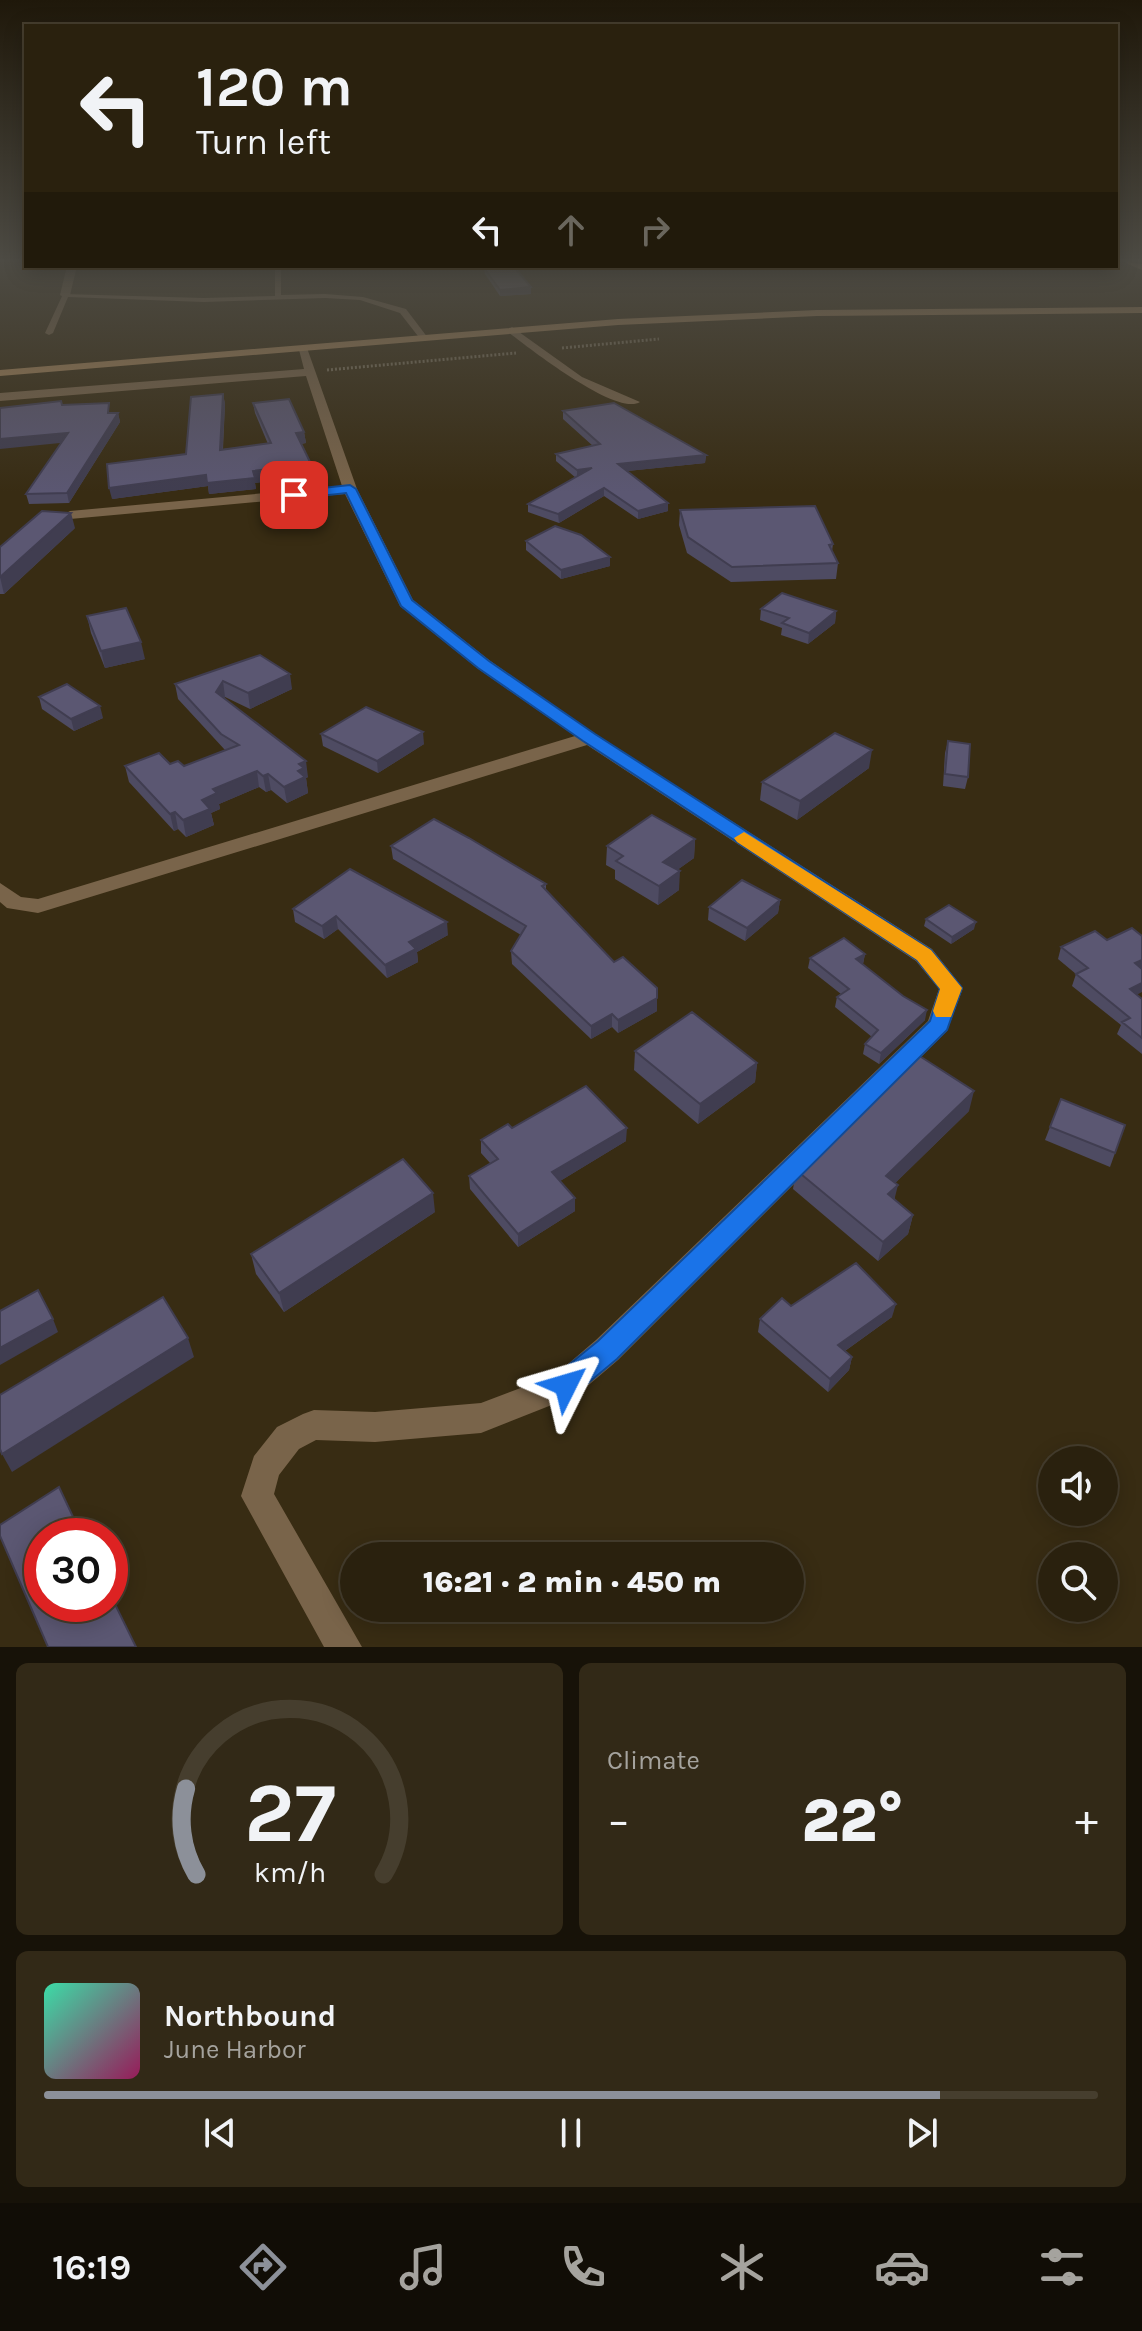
<!DOCTYPE html>
<meta charset="utf-8">
<style>
:root{--surface:#2a210e;--page:#322917;--text:#f1f3f6;--muted:#a5a39e;--line:#463e2e;--accent:#8c9099}
body{margin:0;font-family:Karla,sans-serif;background:var(--page);color:var(--text);height:100vh;display:flex;flex-direction:column;font-size:30px;white-space:nowrap}
*{box-sizing:border-box;margin:0}
p{font-size:26px;color:var(--muted)}
.icon{flex:none;width:44px;height:44px;fill:none;stroke:currentColor;stroke-width:2;stroke-linecap:round;stroke-linejoin:round}
.map{position:relative;height:1647px;overflow:hidden}
.drawer{display:flex;flex-direction:column;gap:16px;padding:16px;background:#171208;flex:1}
.drawer>*{flex:none}
.guide{position:absolute;left:24px;top:24px;width:1094px;height:244px;border-radius:0px;box-shadow:0 4px 20px #0003,0 0 0 2px var(--line);background:#2a210e;color:var(--text);overflow:hidden}
.buttons{position:absolute;left:1038px;top:1446px;display:grid;gap:16px}
.buttons a{display:grid;place-items:center;width:80px;height:80px;border-radius:50%;background:var(--surface);box-shadow:0 4px 20px #0003,0 0 0 2px var(--line);font-size:40px}
.speed{position:absolute;left:24px;top:1518px;display:flex;gap:16px;font-size:40px;font-weight:700;text-align:center}
.speed>*{display:grid;place-content:center;width:104px;height:104px;border-radius:50%;background:var(--surface);box-shadow:0 4px 20px #0003,0 0 0 2px var(--line);line-height:1}
.speed .limit{border:12px solid #d22;background:#fff;color:#111}
.pin{position:absolute;display:grid;place-items:center;width:68px;height:68px;color:#fff;margin:-34px;border-radius:16px;box-shadow:0 4px 12px #0006}
.me{position:absolute;width:88px;margin:-44px;rotate:50deg;stroke-linejoin:round;filter:drop-shadow(0 0 6px #0008)}
.turn{display:flex;align-items:center;gap:28px;height:168px;padding:0 40px;font-size:36px}
.turn .icon{width:104px;height:104px;stroke-width:2.5}
.turn b{display:block;font-size:56px;line-height:68px}
.lanes{display:flex;align-items:center;height:76px;padding:0 40px;background:#0003;justify-content:center;gap:40px;direction:ltr}
.lanes .off{opacity:.35}
.big{font-size:60px;font-weight:800;line-height:1.1}
.drawer .card{flex:1;display:flex;flex-direction:column;justify-content:center;gap:12px;min-width:0;padding:0 28px;border-radius:12px;background:var(--page)}
.drawer .dial{align-items:center;gap:0}
.dial svg{height:208px;overflow:visible;fill:none;stroke:var(--line);stroke-width:7;stroke-linecap:round;text-anchor:middle}
.dial text{fill:var(--text);stroke:none}
.song{display:flex;align-items:center;gap:24px}
.cover{width:96px;height:96px;border-radius:12px;background:linear-gradient(135deg,hsl(160 70% 55%),hsl(330 70% 35%))}
.played{height:8px;border-radius:4px;background:linear-gradient(90deg,var(--accent) 85%,var(--line) 85%)}
.keys{display:flex;justify-content:space-around;direction:ltr}
.heat{display:flex;justify-content:space-between;align-items:center;font-size:44px;direction:ltr}
.drawer .tiles{flex:1;display:grid;gap:16px;grid-template-columns:1fr 1fr}
.card:last-child{grid-column:span 2}
.trip{position:absolute;left:340px;top:1542px;width:464px;height:80px;border-radius:40px;background:var(--surface);box-shadow:0 4px 20px #0003,0 0 0 2px var(--line);font-weight:800;line-height:80px;text-align:center}
.tab-bar{display:flex;height:128px;justify-content:space-around;align-items:center;background:#110d06;color:var(--muted)}
.tab-bar .icon{width:56px;height:56px}
.tab-bar .current{color:var(--accent)}
.tab-bar b{font-size:36px;color:var(--text)}
.map>svg:first-child{display:block}
.lines{fill:none;stroke-linecap:round;stroke-linejoin:round}
.path{stroke:#7b715c;stroke-width:3;stroke-dasharray:2 2;stroke-linecap:butt}
.lane{fill:#79644a;fill-rule:evenodd}
.street{fill:#79644a;fill-rule:evenodd}
.secondary{fill:#a48258;fill-rule:evenodd}
.wall{fill:#4e4b62}
.shaded-wall{fill:#403d50}
.building{fill:#5b5772;stroke:#403d50;stroke-width:2}
.route{fill:#1a73e8;stroke:#114b97;stroke-width:2}
.slow{fill:#f59e0b}
</style>
<div class="map">
<svg width="1142" height="1647" viewBox="0 0 1142 1647">
<rect width="100%" height="100%" fill="#382c13"/>
<g class="lines">
<g class="path">
<path d="M562,348L659,339"/>
<path d="M327,370L516,353"/>
</g>
<path class="lane" d="M278,266H295L281,270V295L325,294L363,297L406,309L428,338L421,340L400,313L360,300L325,298L204,302L68,297L53,333L49,335L45,333L63,294L204,298L275,296V268Z"/>
<g class="street">
<path d="M67,266H77L70,295L65,298L60,295Z"/>
<path d="M512,327L582,377L640,402C617,417 529,348 508,332L507,330Z"/>
<path d="M298,346L307,348L357,489L413,600L489,660L595,734L932,949L963,988L947,1031L618,1360L577,1395L481,1433L375,1442L316,1440L299,1449L279,1475L274,1494L362,1647H324L241,1496L254,1456L277,1427L303,1414L314,1410L375,1412L481,1403L555,1375L596,1340L928,1021L939,989L916,961L587,745L38,913L7,908L0,902V883L21,897L38,899L575,736L477,668L400,606L345,494L70,519L63,515L70,511L342,486L306,376L0,401V393L304,369Z"/>
</g>
<g class="secondary">
<path d="M1126,262L1142,264V270L1128,264Z"/>
<path d="M1142,307V313L817,316L618,325L0,376V370L618,319L817,310Z"/>
</g>
</g>
<g class="wall">
<path d="M484,268L531,294L500,296L485,274Z"/>
<path d="M223,394L225,404L223,449L268,444L255,413L253,403L304,432L306,443L301,444L312,475L255,483L256,489L209,494L208,486L112,499L186,454Z"/>
<path d="M62,405L111,413H118L120,422L69,503L29,504L26,494L61,443Z"/>
<path d="M563,411L706,455L705,463L627,471L668,511L638,519L604,496L559,523L528,512V504L576,478L556,461V454L593,446L563,419Z"/>
<path d="M680,510L833,544L832,551L838,563L836,579L731,582L687,553L679,525Z"/>
<path d="M75,528L4,594H0V547Z"/>
<path d="M526,541L610,566L561,579L526,550Z"/>
<path d="M761,609L836,611L835,623L808,644L781,635L782,628L760,620Z"/>
<path d="M87,616L145,659L105,668L91,633Z"/>
<path d="M260,655L292,689L250,709L225,697L224,698L308,777L306,778L308,793L287,803L271,790L266,792L259,787L219,804L220,809L211,813L214,825L186,837L178,829L174,831L129,782L125,766L170,764L184,766L225,750L178,699L175,684Z"/>
<path d="M39,697L103,718L74,731L42,709Z"/>
<path d="M321,734L424,744L378,773L323,746Z"/>
<path d="M948,741L968,777L965,789L943,786L945,753Z"/>
<path d="M869,768L797,820L760,800L762,782Z"/>
<path d="M695,839L694,858L677,870L679,890L658,905L615,879V870L606,865L607,846Z"/>
<path d="M391,846L546,884V891L657,1011L618,1033L612,1027L591,1039L512,964L511,951L521,935L393,859Z"/>
<path d="M780,900L778,913L745,941L708,920L709,907Z"/>
<path d="M293,909L448,935L417,952L418,962L387,978L338,929L324,939L295,922Z"/>
<path d="M926,919L974,929L951,944L924,926Z"/>
<path d="M1061,947L1142,999V1054L1117,1034L1121,1025L1072,986L1076,974L1058,959Z"/>
<path d="M865,954L863,964L925,1020L879,1064L863,1054L865,1044L872,1037L835,1007L837,997L841,994L808,968L810,958Z"/>
<path d="M635,1051L757,1063L755,1082L698,1124L634,1070Z"/>
<path d="M969,1111L895,1183V1200L913,1215L908,1234L878,1261L793,1189L796,1170Z"/>
<path d="M1125,1125L1110,1167L1045,1140L1050,1127Z"/>
<path d="M512,1128L626,1141L560,1181L575,1198V1211L518,1247L470,1189L469,1176L490,1163L481,1153V1140Z"/>
<path d="M435,1212L284,1312L256,1274L251,1254Z"/>
<path d="M791,1306L892,1317L845,1351L852,1357L849,1370L828,1392L758,1332L760,1319Z"/>
</g>
<g class="shaded-wall">
<path d="M531,287V294L500,296V290Z"/>
<path d="M223,394L225,404L222,461L220,450Z"/>
<path d="M118,413L120,422L69,503L67,493Z"/>
<path d="M304,432L306,443L298,444L296,433Z"/>
<path d="M68,433L70,442L0,449V439Z"/>
<path d="M706,455L705,463L618,472V464Z"/>
<path d="M311,464L312,475L255,483L256,489L209,494L208,486L112,499L109,488L206,475L253,471Z"/>
<path d="M592,468L577,478V470Z"/>
<path d="M604,488V496L559,523L558,514Z"/>
<path d="M668,503V511L638,519V511Z"/>
<path d="M71,513L75,528L4,594L0,577Z"/>
<path d="M610,557V566L561,579V570Z"/>
<path d="M836,611L835,623L808,644L809,633Z"/>
<path d="M141,642L145,659L105,668L101,651Z"/>
<path d="M290,674L292,689L250,709L248,693Z"/>
<path d="M223,681L225,697L219,707L216,692Z"/>
<path d="M100,706L103,718L74,731L71,719Z"/>
<path d="M423,732L424,744L378,773L377,761Z"/>
<path d="M872,750L869,768L797,820L800,801Z"/>
<path d="M306,761L308,777L306,778L308,793L287,803L284,787L298,771L299,764Z"/>
<path d="M257,771L259,787L219,804L220,809L211,813L214,825L186,837L183,820L202,800L213,789Z"/>
<path d="M268,774L271,790L266,792L263,776Z"/>
<path d="M175,812L178,829L174,831L170,814Z"/>
<path d="M695,839L694,858L662,881L663,862Z"/>
<path d="M680,871L679,890L658,905L659,886Z"/>
<path d="M780,900L778,913L745,941L747,928Z"/>
<path d="M336,916L338,929L324,939L322,926Z"/>
<path d="M447,922L448,935L417,952L418,962L387,978L385,965L409,942Z"/>
<path d="M976,922L974,929L951,944L952,937Z"/>
<path d="M865,954L863,964L856,959Z"/>
<path d="M1142,960V969L1135,963Z"/>
<path d="M1142,983V992L1125,1001L1130,989Z"/>
<path d="M657,998V1011L618,1033V1020Z"/>
<path d="M927,1010L925,1020L879,1064L881,1053Z"/>
<path d="M612,1014V1027L591,1039V1026Z"/>
<path d="M757,1063L755,1082L698,1124L700,1104Z"/>
<path d="M974,1091L969,1111L882,1196L886,1176Z"/>
<path d="M627,1128L626,1141L552,1186V1172Z"/>
<path d="M898,1185L893,1205L888,1194Z"/>
<path d="M433,1193L435,1212L284,1312L279,1293Z"/>
<path d="M575,1198V1211L518,1247V1234Z"/>
<path d="M913,1215L908,1234L878,1261L883,1242Z"/>
<path d="M896,1304L892,1317L835,1358L838,1345Z"/>
<path d="M53,1319L58,1332L0,1365V1348Z"/>
<path d="M188,1338L194,1357L12,1472L2,1454Z"/>
<path d="M852,1357L849,1370L828,1392L830,1379Z"/>
</g>
<g class="building">
<path d="M514,267L531,287L500,290L484,268Z"/>
<path d="M223,394L220,450L271,443L253,403L289,399L304,432L296,433L311,464L253,471L255,478L207,483L206,475L109,488L107,464L186,454L191,397Z"/>
<path d="M61,401L62,405L109,403L108,413H118L67,493L26,494L68,433L0,439V408Z"/>
<path d="M614,403L706,455L618,464L668,503L638,511L604,488L558,514L528,504L592,468L577,470L556,454L600,444L563,411Z"/>
<path d="M815,506L833,544L829,545L838,563L732,567L688,537L680,510Z"/>
<path d="M42,511L71,513L0,577V547Z"/>
<path d="M555,526L581,535L610,557L561,570L526,541Z"/>
<path d="M782,593L836,611L809,633L782,623L789,618L761,609Z"/>
<path d="M126,608L141,642L101,651L87,616Z"/>
<path d="M260,655L290,674L248,693L223,681L216,692L306,761L299,764L304,768L298,771L305,777L284,787L268,774L263,776L257,771L213,789L217,793L202,800L210,809L183,820L175,812L170,814L125,766L159,753L170,764L178,761L184,766L239,745L221,734L175,684Z"/>
<path d="M67,684L100,706L71,719L39,697Z"/>
<path d="M366,707L423,732L377,761L321,734Z"/>
<path d="M835,733L872,750L800,801L762,782Z"/>
<path d="M948,741L970,744L968,777L945,774Z"/>
<path d="M652,815L695,839L663,862L680,871L659,886L616,861L623,856L607,846Z"/>
<path d="M434,819L469,838L546,884L542,886L614,962L623,957L657,988V998L618,1020L612,1014L591,1026L511,951L526,926L391,846Z"/>
<path d="M350,869L447,922L409,942L416,949L385,965L336,916L322,926L293,909Z"/>
<path d="M742,880L780,900L747,928L709,907Z"/>
<path d="M949,905L976,922L952,937L926,919Z"/>
<path d="M1132,928L1142,936V960L1135,963L1142,969V983L1130,989L1142,999V1038L1122,1022L1130,1018L1076,974L1088,968L1061,947L1095,931L1107,940Z"/>
<path d="M844,938L865,954L856,959L903,996L927,1010L881,1053L865,1044L878,1030L837,997L849,989L810,958Z"/>
<path d="M692,1012L757,1063L700,1104L635,1051Z"/>
<path d="M918,1055L974,1091L886,1176L898,1185L888,1194L913,1215L883,1242L796,1170Z"/>
<path d="M586,1086L627,1128L552,1172L575,1198L518,1234L469,1176L498,1159L481,1140L508,1124L512,1128Z"/>
<path d="M1061,1099L1125,1125L1115,1153L1050,1127Z"/>
<path d="M403,1159L433,1193L279,1293L251,1254Z"/>
<path d="M856,1263L896,1304L838,1345L852,1357L830,1379L760,1319L782,1298L791,1306Z"/>
<path d="M38,1290L53,1319L0,1348V1311Z"/>
<path d="M163,1297L188,1338L2,1454L0,1449V1395Z"/>
<path d="M59,1487L82,1536H42V1604H110V1594L136,1647H48L0,1536V1525Z"/>
</g>
<linearGradient id="sky" x2="0" y2="1"><stop stop-color="#1f180a"/><stop offset="0.53" stop-color="#4d4b44"/><stop offset="1" stop-color="#4d4b44" stop-opacity="0"/></linearGradient>
<rect width="1142" height="492" fill="url(#sky)"/>
<path class="route" d="M350,485L356,489L412,600L489,661L595,734L931,950L962,988L947,1030L617,1359L575,1394L566,1398L556,1394L552,1385L556,1375L598,1341L930,1021L940,989L917,960L583,741L478,668L401,606L346,493L294,499L287,495L294,491Z"/>
<path class="slow" d="M744,832L931,950L962,988L951,1017H936L933,1011L940,989L917,960L737,842L734,838Z"/>
</svg>
<div class="buttons">
<a><svg class="icon" aria-label="sound" viewBox="0 0 24 24"><path d="M4 9h4l5-4v14l-5-4H4zM17 9q2 3 0 6"/></svg></a>
<a><svg class="icon" aria-label="search" viewBox="0 0 24 24"><circle cx="10" cy="10" r="6"/><path d="M15 15l6 6"/></svg></a>
</div>
<div class="speed"><div class="limit">30</div></div>
<div class="pin" style="left:294px;top:495px;background:#d93025"><svg class="icon" aria-label="arrive" viewBox="0 0 24 24"><path d="M6 21V4h12l-3 4 3 4H6"/></svg></div>
<svg class="me" style="left:566px;top:1385px" viewBox="-20 -20 40 40"><path d="M0-17L14 15 0 8-14 15z" fill="#1a73e8" stroke="#fff" stroke-width="4"/></svg>
<div class="trip">16:21 · 2 min · 450 m</div>
<div class="guide">
<div class="turn"><svg class="icon" aria-label="left" viewBox="0 0 24 24"><path d="M17 20v-9H6M10 6l-5 5 5 5"/></svg><div><b>120 m</b>Turn left</div></div>
<div class="lanes"><svg class="icon" aria-label="left" viewBox="0 0 24 24"><path d="M17 20v-9H6M10 6l-5 5 5 5"/></svg><svg class="icon off" aria-label="ahead" viewBox="0 0 24 24"><path d="M12 20V5M6 11l6-6 6 6"/></svg><svg class="icon off" aria-label="right" viewBox="0 0 24 24"><path d="M7 20v-9h11M14 6l5 5-5 5"/></svg></div>
</div>
</div>
<section class="drawer">
<div class="tiles">
<div class="card dial"><svg viewBox="0 0 100 80">
<path d="M14 69A42 42 0 1 1 86 69"/>
<path d="M14 69A42 42 0 0 1 10 36" stroke="#8c9099"/>
<text x="50" y="56" font-size="32" font-weight="700">27</text>
<text x="50" y="72" font-size="11">km/h</text>
</svg></div>
<div class="card"><p>Climate</p>
<div class="heat"><a>−</a><b class="big">22°</b><a>+</a></div>
</div>
<div class="card">
<div class="song"><i class="cover"></i><div><b>Northbound</b><p>June Harbor</p></div></div>
<div class="played"></div>
<div class="keys"><svg class="icon" aria-label="previous" viewBox="0 0 24 24"><path d="M18 5L8 12l10 7zM5 5v14"/></svg><svg class="icon" aria-label="pause" viewBox="0 0 24 24"><path d="M8 5v14M16 5v14"/></svg><svg class="icon" aria-label="next" viewBox="0 0 24 24"><path d="M6 5l10 7-10 7zM19 5v14"/></svg></div>
</div>
</div>
</section>
<nav class="tab-bar">
<b>16:19</b>
<svg class="icon current" aria-label="directions" viewBox="0 0 24 24"><path d="M12 3l9 9-9 9-9-9zM9 14v-3h6M13 9l2 2-2 2"/></svg>
<svg class="icon" aria-label="music" viewBox="0 0 24 24"><path d="M9 18V5l10-2v13"/><circle cx="6" cy="18" r="3"/><circle cx="16" cy="16" r="3"/></svg>
<svg class="icon" aria-label="phone" viewBox="0 0 24 24"><path d="M5 4h4l2 5-3 2q2 4 5 5l2-3 5 2v4C11 20 4 13 5 4z"/></svg>
<svg class="icon" aria-label="climate" viewBox="0 0 24 24"><path d="M12 3v18M4 7l16 10M4 17L20 7"/></svg>
<svg class="icon" aria-label="car" viewBox="0 0 24 24"><path d="M5 17H2v-5l4-1 3-4h7l3 4 3 1v5h-3M9 17h6M6 11h13"/><circle cx="7" cy="17" r="2"/><circle cx="17" cy="17" r="2"/></svg>
<svg class="icon" aria-label="filters" viewBox="0 0 24 24"><path d="M4 7h16M4 17h16"/><circle cx="9" cy="7" r="2"/><circle cx="15" cy="17" r="2"/></svg>
</nav>
